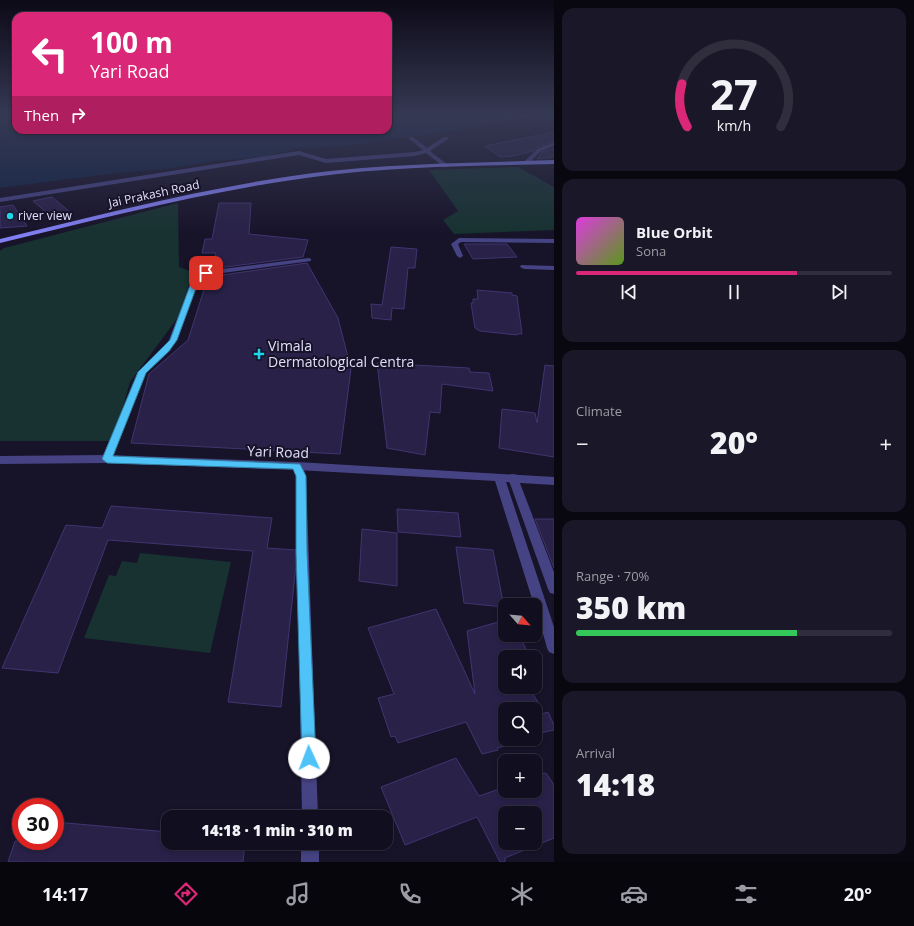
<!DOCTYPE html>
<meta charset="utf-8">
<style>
:root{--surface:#110e1f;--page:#1a1728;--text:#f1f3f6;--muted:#9c9ca4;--line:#302e3d;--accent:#db2777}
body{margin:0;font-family:"Open Sans",sans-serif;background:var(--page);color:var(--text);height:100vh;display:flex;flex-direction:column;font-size:15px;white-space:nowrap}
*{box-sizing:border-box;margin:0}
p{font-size:13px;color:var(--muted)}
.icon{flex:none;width:22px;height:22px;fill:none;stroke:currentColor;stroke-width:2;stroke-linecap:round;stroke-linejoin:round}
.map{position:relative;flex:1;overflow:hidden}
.sheet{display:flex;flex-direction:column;gap:8px;padding:8px;background:#090811;width:360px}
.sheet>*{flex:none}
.hud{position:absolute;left:12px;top:12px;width:380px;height:122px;border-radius:12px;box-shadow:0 2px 6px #0003,0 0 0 1px var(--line);background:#db2777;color:#fff;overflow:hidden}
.needle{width:26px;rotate:117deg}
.fabs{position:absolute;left:498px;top:598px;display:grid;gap:8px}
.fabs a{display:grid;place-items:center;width:44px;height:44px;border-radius:8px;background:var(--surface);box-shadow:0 2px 6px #0003,0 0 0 1px var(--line);font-size:20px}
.speed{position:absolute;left:12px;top:798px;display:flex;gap:8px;font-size:20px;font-weight:700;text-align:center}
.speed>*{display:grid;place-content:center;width:52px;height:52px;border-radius:50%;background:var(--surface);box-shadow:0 2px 6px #0003,0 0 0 1px var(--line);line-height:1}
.speed .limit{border:6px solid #d22;background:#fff;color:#111}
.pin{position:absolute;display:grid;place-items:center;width:34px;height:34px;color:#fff;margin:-17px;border-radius:8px;box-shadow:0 2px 6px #0006}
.me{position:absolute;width:44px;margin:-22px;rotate:358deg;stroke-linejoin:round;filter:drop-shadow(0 0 3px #0008)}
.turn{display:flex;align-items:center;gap:14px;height:84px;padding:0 12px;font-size:18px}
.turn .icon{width:52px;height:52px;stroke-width:2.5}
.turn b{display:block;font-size:28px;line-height:34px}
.then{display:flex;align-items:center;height:38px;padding:0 12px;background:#0003;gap:8px;font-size:15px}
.big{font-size:30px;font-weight:800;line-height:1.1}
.sheet .card{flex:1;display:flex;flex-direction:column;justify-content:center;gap:6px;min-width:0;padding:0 14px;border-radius:12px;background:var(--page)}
.sheet .dial{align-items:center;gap:0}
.dial svg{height:104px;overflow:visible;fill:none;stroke:var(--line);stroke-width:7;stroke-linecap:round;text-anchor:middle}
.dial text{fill:var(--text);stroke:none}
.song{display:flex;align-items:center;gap:12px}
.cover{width:48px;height:48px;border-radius:6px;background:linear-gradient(135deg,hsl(300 70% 55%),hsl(90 70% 35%))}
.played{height:4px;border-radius:2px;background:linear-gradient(90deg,var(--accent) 70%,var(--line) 70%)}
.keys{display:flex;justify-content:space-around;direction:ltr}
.heat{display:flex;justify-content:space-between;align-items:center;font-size:22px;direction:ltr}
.charge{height:6px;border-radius:3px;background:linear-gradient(90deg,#34c759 70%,var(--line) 0)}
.trip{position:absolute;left:161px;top:810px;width:232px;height:40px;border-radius:12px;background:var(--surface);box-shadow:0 2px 6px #0003,0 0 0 1px var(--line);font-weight:800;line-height:40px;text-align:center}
.tabs{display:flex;height:64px;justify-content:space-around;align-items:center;background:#07060c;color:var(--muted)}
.tabs .icon{width:28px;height:28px}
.tabs .selected{color:var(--accent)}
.tabs b{font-size:18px;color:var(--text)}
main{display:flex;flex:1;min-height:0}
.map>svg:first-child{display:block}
.green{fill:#173231}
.water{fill:#112444}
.building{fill:#292148;stroke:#413571;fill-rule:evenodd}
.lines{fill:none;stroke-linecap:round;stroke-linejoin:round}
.minor{fill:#454383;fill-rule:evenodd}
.tertiary{fill:#454383;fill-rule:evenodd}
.secondary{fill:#817ef2;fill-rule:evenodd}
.route{fill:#4fc3f7;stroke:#337fa1}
.poi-dot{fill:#1dd6e9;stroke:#171329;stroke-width:1.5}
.labels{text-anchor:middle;stroke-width:4;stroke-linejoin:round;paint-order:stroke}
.far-street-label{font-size:12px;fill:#e1defc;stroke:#171329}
.far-poi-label{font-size:12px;fill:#e1defc;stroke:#171329;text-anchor:start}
.poi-label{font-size:14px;fill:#e1defc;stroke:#171329;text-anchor:start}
.street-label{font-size:14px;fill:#e1defc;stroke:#171329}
</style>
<main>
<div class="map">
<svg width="554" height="862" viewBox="0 0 554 862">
<rect width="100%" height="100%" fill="#171329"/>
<g class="green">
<path d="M518,167L554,187V230L454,234L443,220L458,211L429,170Z"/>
<path d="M178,203L179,267L193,272L179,316L130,382L113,441H0V251L4,248Z"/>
<path d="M140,553L231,562L210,653L84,638L109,575L116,576L122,561L137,563Z"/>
</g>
<path class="water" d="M0,115H16V130H388V115H538L469,128L354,145L296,148L265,157L214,161L167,169L115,173L0,188Z"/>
<g class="building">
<path d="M554,132V141L536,148L533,151L513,156L500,157L485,146Z"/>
<path d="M554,148V157L537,159L542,152Z"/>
<path d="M52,197L71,213L53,218L33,201Z"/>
<path d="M219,203H251L249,234L308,240L303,257L210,269L216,253H202L205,239H212Z"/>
<path d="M13,205L27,226L0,228V207Z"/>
<path d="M464,244H507L517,257L473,259Z"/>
<path d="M391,247L417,249L415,268H408L404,309L392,308L391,320L372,318L371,304L382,305Z"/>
<path d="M307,263L338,318L351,369L340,454L131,443L149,374L188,340L208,277Z"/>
<path d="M477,290L512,293V295L517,296L522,334H517V335L480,331L475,328L471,303H473V299H478Z"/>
<path d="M377,363L469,368L470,372L489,373L493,391L442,384L440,413L430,412L425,455L387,448Z"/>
<path d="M545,365L554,366V457L499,448L502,409L535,413L537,423Z"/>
<path d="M111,506L272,518L267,548L296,550V565L281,707L228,702L253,551L108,540L58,673L2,668L66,525L102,528Z"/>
<path d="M397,509L458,513L461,537L398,532Z"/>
<path d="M535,519H554V568Z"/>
<path d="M362,529L397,533V586L359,581Z"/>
<path d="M456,547L493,550L504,607L464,603Z"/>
<path d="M436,609L475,694L467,631L505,620V635H519L530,657H505V695L530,689L542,709H505V746L497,748L498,750L482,754L466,722L398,743L395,736L391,737L378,698L394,694L368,628Z"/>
<path d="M548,712L554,725V730L535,734V716Z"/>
<path d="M456,758L479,796L505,787V791H535V776L546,773L554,785V838L505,858V862H500L477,817L405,845L381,787ZM505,813H535V843H505Z"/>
<path d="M55,822L168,832V843H245L243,862H8L15,841H55Z"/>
</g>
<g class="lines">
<g class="minor">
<path d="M409,137H413L427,148L444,137H448V139L430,151L448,165V167H444L426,153L415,156L326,163L299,155L0,202V198L299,151L326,159L415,152L423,150L409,139Z"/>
<path d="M554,142V146L541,151L531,161L532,164H528L525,161L537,149Z"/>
<path d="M459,238L554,239V243L461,242L458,244L463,256L460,258L457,256L451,244Z"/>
<path d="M309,258L311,259V261L208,275L200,278L177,340L170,351L146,373L112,459L111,462H103L102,459L138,372L164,347L169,340L194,275L206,271Z"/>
<path d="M521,265L554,266V270L524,269L520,267Z"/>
<path d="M297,462L301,463L306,476L318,817H302L296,476L292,466L293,463Z"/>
<path d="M513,474L517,475L518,478L554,572V594L550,593L548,589L508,478L509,475Z"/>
<rect x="301" y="843" width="18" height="19"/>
</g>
<path class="tertiary" d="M107,455L297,462L554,477V485L506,482L554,627V654L549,652L547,648L535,605H534L495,481L297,470L107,463L0,464V456Z"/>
<path class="secondary" d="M554,160V164C474,166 393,166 313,177C207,191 104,218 0,243V239C104,214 207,187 313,173C393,163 474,163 554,160Z"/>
</g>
<linearGradient id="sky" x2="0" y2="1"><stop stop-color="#0d0a17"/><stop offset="0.49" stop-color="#363954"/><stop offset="1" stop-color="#363954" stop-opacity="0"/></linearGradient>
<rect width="554" height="235" fill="url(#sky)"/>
<path class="route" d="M206,271L209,273L199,280L177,340L169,351L146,373L113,456L300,464L306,476L307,552L316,758L314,763L309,765L304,763L302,758L296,552V476L293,469L107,463L102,459L138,372L170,340L192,280L195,276Z"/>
<g class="poi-dot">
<circle cx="10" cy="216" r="4"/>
<path d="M257 348h4v4h4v4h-4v4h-4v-4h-4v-4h4z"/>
</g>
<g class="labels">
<g class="far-street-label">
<text transform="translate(154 194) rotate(-12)" y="4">Jai Prakash Road</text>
</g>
<g class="far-poi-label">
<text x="18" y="220">river view</text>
</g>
<g class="poi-label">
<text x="268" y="351">Vimala<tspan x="268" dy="16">Dermatological Centra</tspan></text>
</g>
<g class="street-label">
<text transform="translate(278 452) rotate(2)" y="5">Yari Road</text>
</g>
</g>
</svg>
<div class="fabs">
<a><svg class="needle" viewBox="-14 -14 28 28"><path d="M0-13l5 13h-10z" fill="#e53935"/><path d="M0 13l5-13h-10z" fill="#9c9ca4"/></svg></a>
<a><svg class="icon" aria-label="sound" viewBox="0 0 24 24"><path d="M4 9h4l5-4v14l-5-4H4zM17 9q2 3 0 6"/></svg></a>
<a><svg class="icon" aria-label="search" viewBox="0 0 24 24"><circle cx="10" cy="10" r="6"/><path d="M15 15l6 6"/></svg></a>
<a>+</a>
<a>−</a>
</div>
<div class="speed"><div class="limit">30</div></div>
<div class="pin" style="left:206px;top:273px;background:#d93025"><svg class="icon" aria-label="arrive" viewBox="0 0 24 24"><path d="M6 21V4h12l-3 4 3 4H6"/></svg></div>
<svg class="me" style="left:309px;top:758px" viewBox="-20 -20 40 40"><circle r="19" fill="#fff"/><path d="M0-13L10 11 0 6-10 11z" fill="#4fc3f7"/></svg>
<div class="trip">14:18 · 1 min · 310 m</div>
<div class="hud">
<div class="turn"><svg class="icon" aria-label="left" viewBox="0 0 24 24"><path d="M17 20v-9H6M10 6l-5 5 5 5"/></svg><div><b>100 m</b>Yari Road</div></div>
<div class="then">Then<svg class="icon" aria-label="right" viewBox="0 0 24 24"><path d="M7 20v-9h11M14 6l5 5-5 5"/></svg></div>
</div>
</div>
<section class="sheet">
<div class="card dial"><svg viewBox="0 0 100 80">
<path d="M14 69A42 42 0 1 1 86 69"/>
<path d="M14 69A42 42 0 0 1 10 36" stroke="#db2777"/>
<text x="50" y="56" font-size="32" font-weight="700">27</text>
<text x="50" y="72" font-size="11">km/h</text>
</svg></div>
<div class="card">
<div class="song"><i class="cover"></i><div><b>Blue Orbit</b><p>Sona</p></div></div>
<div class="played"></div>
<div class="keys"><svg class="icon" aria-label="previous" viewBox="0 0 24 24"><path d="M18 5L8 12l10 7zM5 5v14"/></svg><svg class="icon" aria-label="pause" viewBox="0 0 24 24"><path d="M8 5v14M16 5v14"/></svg><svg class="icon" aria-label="next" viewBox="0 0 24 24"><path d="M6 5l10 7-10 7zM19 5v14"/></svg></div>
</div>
<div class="card"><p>Climate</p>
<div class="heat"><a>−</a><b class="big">20°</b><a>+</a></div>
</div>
<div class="card"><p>Range · 70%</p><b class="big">350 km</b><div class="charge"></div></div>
<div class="card"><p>Arrival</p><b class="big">14:18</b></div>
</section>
</main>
<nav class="tabs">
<b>14:17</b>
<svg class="icon selected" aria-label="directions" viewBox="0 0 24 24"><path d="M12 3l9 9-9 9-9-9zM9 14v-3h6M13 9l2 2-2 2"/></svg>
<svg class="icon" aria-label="music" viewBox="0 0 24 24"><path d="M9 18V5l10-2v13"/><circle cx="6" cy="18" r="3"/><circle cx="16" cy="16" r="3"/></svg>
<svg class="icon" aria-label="phone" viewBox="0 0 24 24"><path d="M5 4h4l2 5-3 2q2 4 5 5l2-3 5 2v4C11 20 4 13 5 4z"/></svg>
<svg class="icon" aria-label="climate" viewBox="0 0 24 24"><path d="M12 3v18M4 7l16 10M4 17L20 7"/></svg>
<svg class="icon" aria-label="car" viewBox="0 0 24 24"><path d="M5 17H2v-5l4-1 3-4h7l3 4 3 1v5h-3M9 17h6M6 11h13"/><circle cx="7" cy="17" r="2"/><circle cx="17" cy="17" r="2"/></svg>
<svg class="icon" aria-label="filters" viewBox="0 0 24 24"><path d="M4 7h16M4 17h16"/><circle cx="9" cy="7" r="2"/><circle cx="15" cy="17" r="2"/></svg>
<b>20°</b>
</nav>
